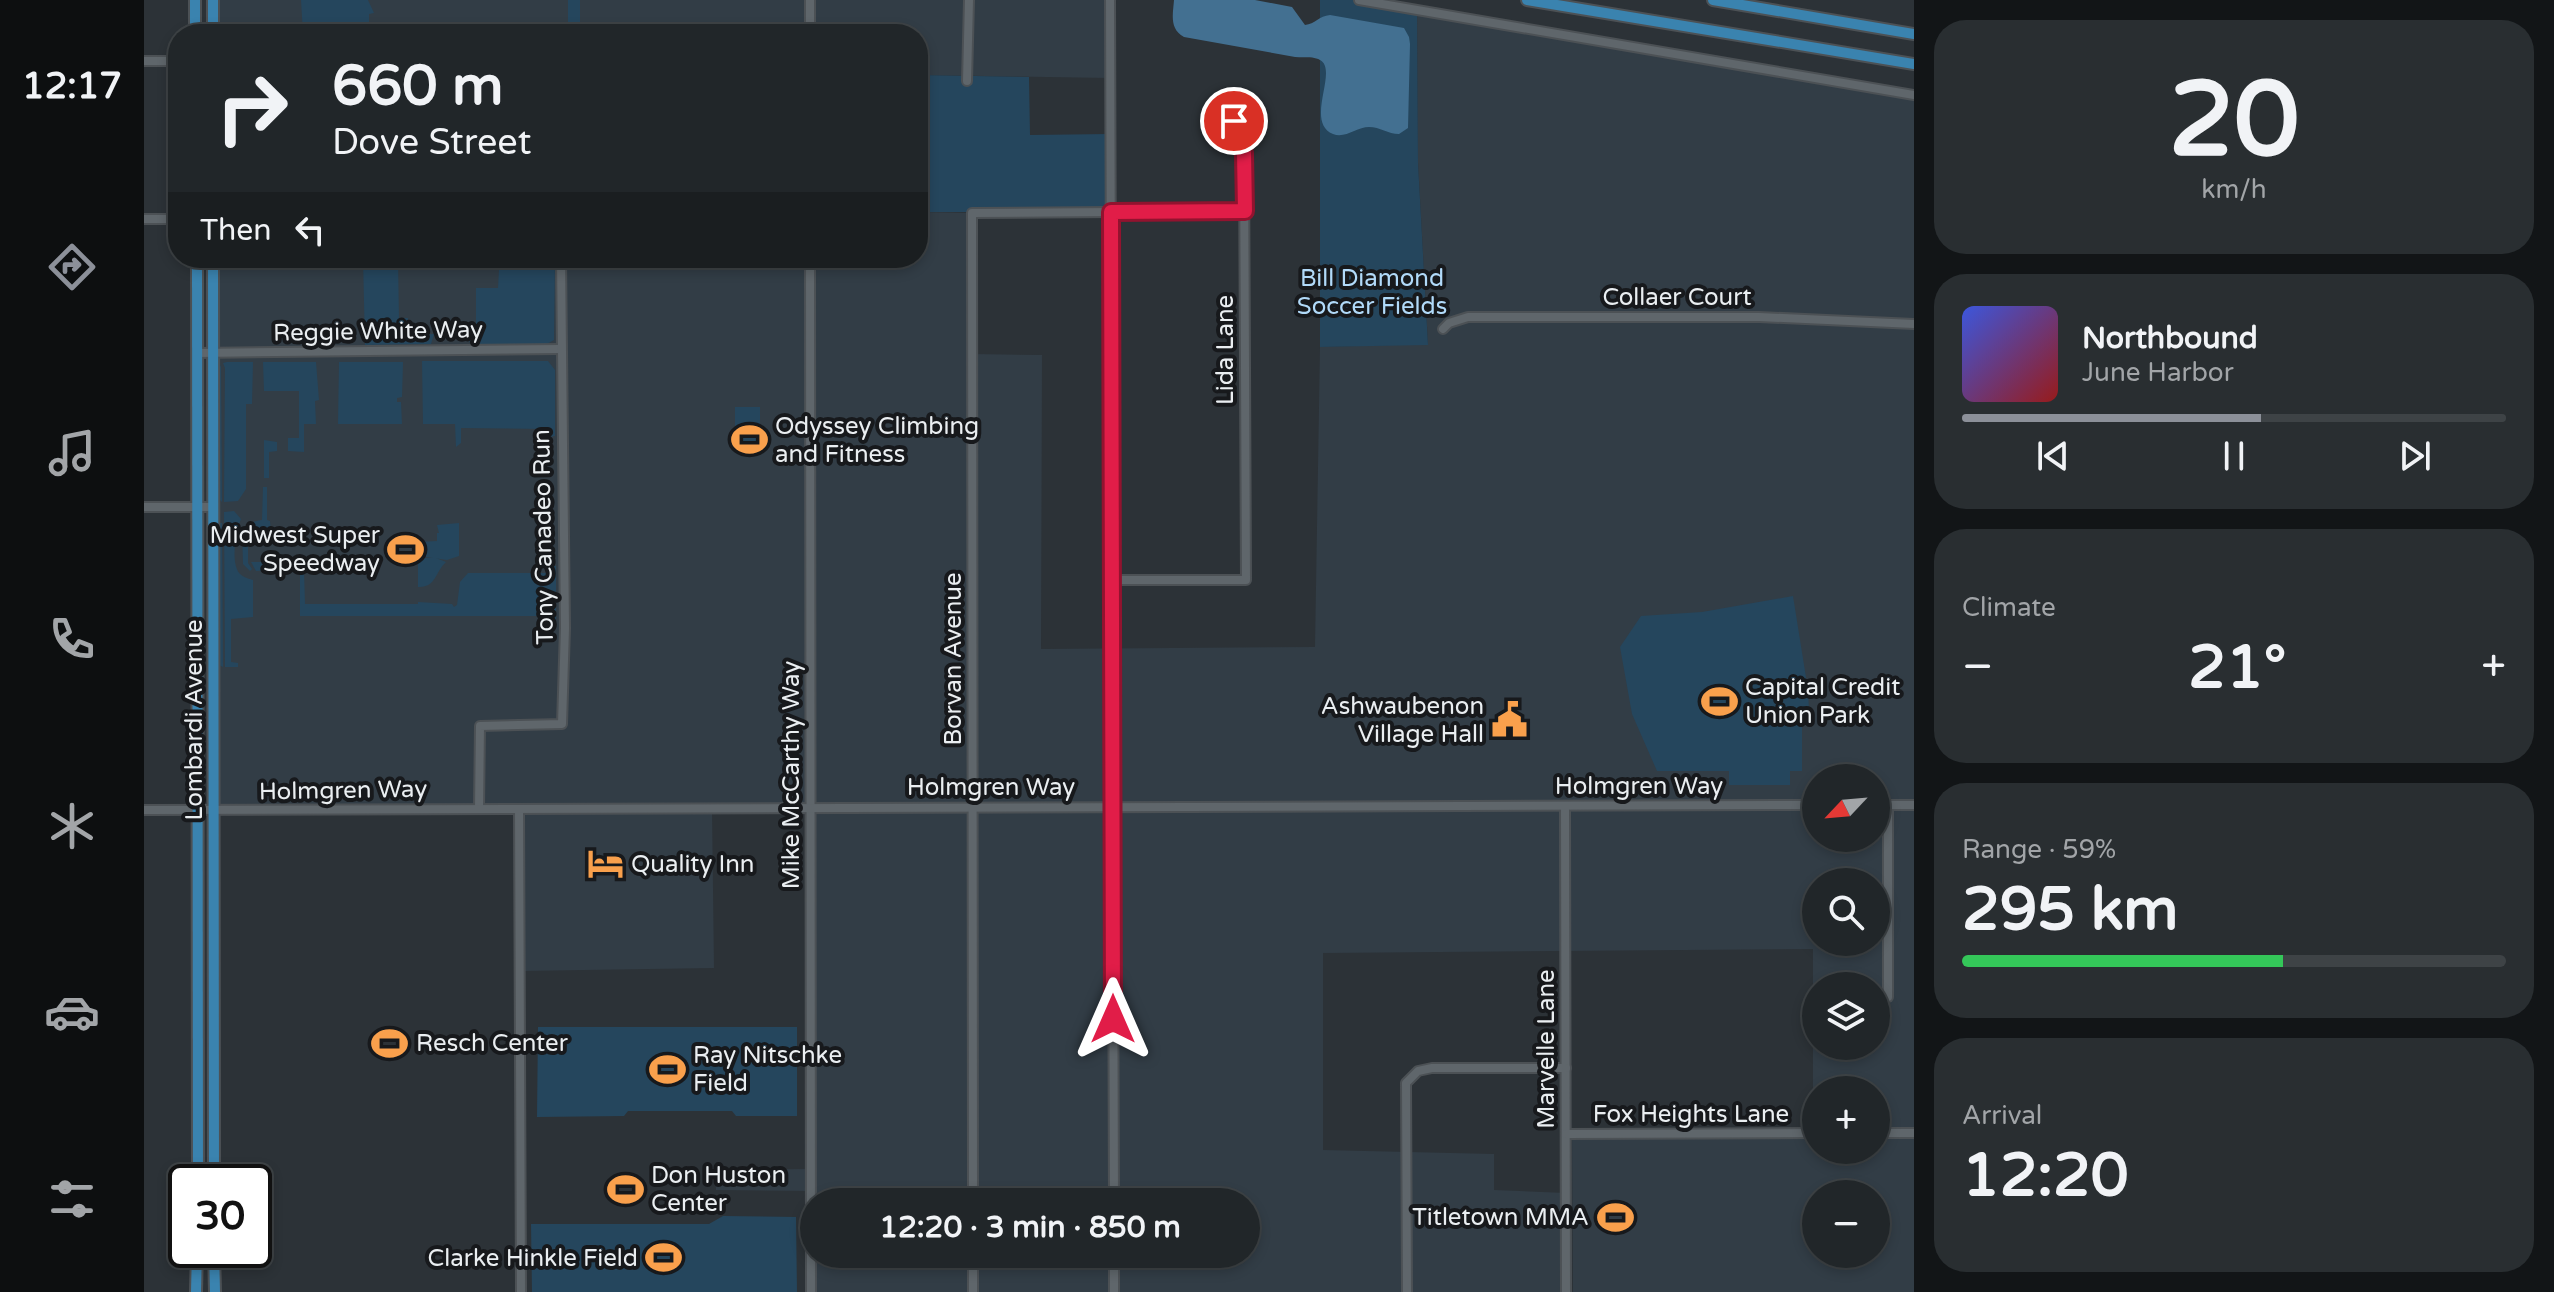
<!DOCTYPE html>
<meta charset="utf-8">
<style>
:root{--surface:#212629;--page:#292e31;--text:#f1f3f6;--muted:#a2a5a8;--line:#3e4346;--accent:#8c9099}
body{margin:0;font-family:"Varela Round",sans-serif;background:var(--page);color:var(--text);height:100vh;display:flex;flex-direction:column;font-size:30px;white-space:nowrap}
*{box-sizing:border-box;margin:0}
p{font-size:26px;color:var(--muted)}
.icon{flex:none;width:44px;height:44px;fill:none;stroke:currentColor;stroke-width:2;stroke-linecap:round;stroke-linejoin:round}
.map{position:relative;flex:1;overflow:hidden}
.drawer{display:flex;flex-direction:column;gap:20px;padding:20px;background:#121517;width:640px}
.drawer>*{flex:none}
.guide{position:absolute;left:24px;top:24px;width:760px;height:244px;border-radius:32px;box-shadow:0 4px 12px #0003,0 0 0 2px var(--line);background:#212629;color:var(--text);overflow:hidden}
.needle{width:52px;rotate:244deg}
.controls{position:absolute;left:1658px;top:764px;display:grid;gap:16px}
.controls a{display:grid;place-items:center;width:88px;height:88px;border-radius:50%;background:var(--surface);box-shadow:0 4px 12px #0003,0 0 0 2px var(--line);font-size:40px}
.speed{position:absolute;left:24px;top:1164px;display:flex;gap:16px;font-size:40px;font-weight:700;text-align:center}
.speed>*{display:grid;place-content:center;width:104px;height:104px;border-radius:50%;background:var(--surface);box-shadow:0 4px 12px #0003,0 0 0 2px var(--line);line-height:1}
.speed .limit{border:4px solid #111;border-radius:12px;background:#fff;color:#111}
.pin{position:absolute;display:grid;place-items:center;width:68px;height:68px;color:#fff;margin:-34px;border:4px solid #fff;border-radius:50%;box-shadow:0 2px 8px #0007}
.me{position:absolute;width:88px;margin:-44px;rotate:0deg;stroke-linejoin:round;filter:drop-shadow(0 0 6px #0008)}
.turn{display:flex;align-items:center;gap:28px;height:168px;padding:0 32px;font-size:36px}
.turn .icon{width:104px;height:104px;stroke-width:2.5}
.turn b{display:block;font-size:56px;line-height:68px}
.then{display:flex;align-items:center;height:76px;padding:0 32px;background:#0003;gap:16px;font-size:30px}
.big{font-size:60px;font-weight:700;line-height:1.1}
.drawer .card{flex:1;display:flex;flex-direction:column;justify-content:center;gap:12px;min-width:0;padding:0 28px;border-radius:32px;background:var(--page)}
.drawer .dial{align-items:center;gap:0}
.dial b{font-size:104px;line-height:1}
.song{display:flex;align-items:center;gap:24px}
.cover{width:96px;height:96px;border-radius:12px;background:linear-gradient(135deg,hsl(230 70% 55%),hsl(0 70% 35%))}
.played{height:8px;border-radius:4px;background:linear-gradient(90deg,var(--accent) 55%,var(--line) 55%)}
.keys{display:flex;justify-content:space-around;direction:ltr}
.heat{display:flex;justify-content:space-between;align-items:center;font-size:44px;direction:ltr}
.charge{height:12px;border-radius:6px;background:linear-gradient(90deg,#34c759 59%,var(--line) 0)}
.trip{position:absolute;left:656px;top:1188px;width:460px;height:80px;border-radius:40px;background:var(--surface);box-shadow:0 4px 12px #0003,0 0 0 2px var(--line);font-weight:700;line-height:80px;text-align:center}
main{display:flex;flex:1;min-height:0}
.tab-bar{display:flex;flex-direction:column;width:144px;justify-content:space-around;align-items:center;background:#0d0f10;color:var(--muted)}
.tab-bar .icon{width:56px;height:56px}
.tab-bar .selected{color:var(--accent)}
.tab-bar b{font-size:36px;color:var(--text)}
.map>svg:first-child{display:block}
.built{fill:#323d46;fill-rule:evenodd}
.green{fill:#25465d}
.water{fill:#437091}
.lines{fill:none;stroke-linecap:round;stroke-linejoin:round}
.minor-casing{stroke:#4c5155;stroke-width:12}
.major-casing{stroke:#4c5155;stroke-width:14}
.minor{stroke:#5f666b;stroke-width:8}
.major{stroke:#3a83af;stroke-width:10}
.route-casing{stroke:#92132f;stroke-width:20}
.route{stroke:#e11d48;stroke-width:14}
.labels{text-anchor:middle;stroke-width:8;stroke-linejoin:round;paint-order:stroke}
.park-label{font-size:24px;fill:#b1daf9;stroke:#17191c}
.street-label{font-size:24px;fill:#eaeef1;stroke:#17191c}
.poi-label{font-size:24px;fill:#eaeef1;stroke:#17191c;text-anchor:start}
</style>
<main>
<nav class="tab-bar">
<b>12:17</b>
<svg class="icon selected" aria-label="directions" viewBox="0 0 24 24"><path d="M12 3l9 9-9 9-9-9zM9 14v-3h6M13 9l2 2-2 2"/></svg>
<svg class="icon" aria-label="music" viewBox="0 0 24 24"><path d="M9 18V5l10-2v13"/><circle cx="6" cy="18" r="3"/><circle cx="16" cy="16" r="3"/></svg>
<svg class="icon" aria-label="phone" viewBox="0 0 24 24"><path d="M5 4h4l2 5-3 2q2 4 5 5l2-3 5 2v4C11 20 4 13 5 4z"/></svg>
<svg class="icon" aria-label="climate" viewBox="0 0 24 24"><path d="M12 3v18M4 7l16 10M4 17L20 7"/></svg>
<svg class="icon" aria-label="car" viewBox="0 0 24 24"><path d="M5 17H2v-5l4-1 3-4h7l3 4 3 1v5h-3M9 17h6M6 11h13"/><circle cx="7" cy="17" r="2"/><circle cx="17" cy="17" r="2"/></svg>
<svg class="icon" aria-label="filters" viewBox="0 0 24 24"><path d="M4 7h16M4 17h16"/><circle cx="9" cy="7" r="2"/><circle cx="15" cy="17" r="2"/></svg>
</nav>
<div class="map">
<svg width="1770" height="1292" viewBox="0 0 1770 1292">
<rect width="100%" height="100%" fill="#2c3237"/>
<g class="built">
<path d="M69,0H966V78L774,75V34H69Z"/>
<path d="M1273,10L1770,95V1292H1429L1428,1134L1669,1133V949L1179,953V1150L1350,1154V1190L1422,1193V1292H667V1191L572,1190V1170L666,1169V808H568L570,968L376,971L375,809L70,811L69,258H774V212L828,213V354L898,355L897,649L1171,647L1176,347L1284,344L1274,163ZM1672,778H1732V838H1672ZM1672,882H1732V942H1672ZM1672,986H1732V1046H1672ZM1672,1090H1732V1150H1672ZM1672,1194H1732V1254H1672ZM670,1202H1102V1254H670Z"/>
</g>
<g class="green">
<path d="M157,0H224L230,13L225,14V34H159Z"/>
<rect x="424" y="0" width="12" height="34"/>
<path d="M1176,0H1215L1273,10L1274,163L1284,345L1176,347Z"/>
<path d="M774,75L885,77L886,135L966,134L967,212H774Z"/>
<path d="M219,258L254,260L255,318H264L265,335L290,334L287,344L221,345Z"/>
<path d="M368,258H411L410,340L399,346H329L325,341V333L332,332V288H354L355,270H368Z"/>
<path d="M278,361H404L411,370V436L405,437L404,429L317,428V443L312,447L311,424H279Z"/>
<path d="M83,362H109L108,404H102V489L94,501L80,502L81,368L79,363Z"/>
<path d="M119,362H172L175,400L171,401L172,424H160V452L144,451V438H155V391H120Z"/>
<path d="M195,362H259L258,397L253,398V402H257L258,424H194Z"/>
<path d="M76,365L77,367L78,502L75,499Z"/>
<path d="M591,407H616V428L620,429V451H591Z"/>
<path d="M120,440L133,442V451L125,452V478H120Z"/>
<path d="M119,487H123V520L126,521L127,533L104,534V563L108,569L106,571L99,564C99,546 94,522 118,520Z"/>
<path d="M90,511L97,519C92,531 86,563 96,574C99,577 105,579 109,580V617L87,619V662L94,663V667H81L80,512Z"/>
<path d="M75,523H78L79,667L75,665Z"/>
<path d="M315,523V556L303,560L274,556V542L293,541V533H295L293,525Z"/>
<path d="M274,558H292L302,562C291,572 292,588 274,587Z"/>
<path d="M107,562H158V568L112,571Z"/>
<path d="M404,566H412V621L406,624L397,622L396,616H156V571H160L161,604H274V602L308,604L310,607L313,605L316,582L324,573H403Z"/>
<path d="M1649,596L1664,690L1665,711L1658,719V771H1646V785H1585V771H1513L1488,714L1476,647L1497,616L1558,612Z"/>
<path d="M394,1027H653V1116H592L588,1111H484L480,1116L393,1117Z"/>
<path d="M579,1216L652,1217L653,1292H388L387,1224H565Z"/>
</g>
<path class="water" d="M1030,0H1111L1148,7L1161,25C1171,24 1175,16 1186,15L1260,28L1265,37L1266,44L1264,128L1255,134C1244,134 1236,127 1225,127C1213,127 1201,139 1189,134C1160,122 1195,70 1176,60C1169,56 1159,58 1151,57L1040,37C1025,29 1029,14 1030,0Z"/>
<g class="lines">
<defs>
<g id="minor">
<path d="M666,0V34"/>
<path d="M966,0L970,1202"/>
<path d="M1215,0L1770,95"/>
<path d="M0,61H34"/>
<path d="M823,81L825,0"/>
<path d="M0,219H34"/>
<path d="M666,258L667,1292"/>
<path d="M1299,329L1305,323L1324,317H1615L1770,324"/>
<path d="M53,353L416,349"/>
<path d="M0,507H69"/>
<path d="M968,580H1102L1100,153L1090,121"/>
<path d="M1732,805H1770"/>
<path d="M1744,805V997"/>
<path d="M1421,806L1422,1292"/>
<path d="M335,809L336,726L418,724L421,628L417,258"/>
<path d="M375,809L377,1292"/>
<path d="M0,810L1672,805"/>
<path d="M1732,1133H1770"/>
<path d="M1422,1134L1672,1133"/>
<path d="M829,1202L828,213L1101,211"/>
<path d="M970,1254V1292"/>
<path d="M829,1292V1254"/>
<path d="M1263,1292L1262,1083L1274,1071L1288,1068H1422"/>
</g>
<g id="major">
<path d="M51,0V34"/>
<path d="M69,0V34"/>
<path d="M1383,0L1770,64"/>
<path d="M1569,0L1770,34"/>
<path d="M53,258L54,1182"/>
<path d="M69,258L70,1182"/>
<path d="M70,1250L71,1292"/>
<path d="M52,1292L53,1250"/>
</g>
</defs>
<use href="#minor" class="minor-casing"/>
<use href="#major" class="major-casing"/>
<use href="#minor" class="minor"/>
<use href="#major" class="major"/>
</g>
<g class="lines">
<defs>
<path id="route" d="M969,1019L967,212L1101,211L1100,153L1090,121"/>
</defs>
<use href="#route" class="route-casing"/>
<use href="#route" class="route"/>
</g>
<defs>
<symbol id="stadium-bare" viewBox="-9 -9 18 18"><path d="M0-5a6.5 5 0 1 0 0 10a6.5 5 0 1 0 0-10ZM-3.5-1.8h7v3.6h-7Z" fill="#f9a04c" stroke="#17191c" stroke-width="2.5" paint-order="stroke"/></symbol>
<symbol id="civic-bare" viewBox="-9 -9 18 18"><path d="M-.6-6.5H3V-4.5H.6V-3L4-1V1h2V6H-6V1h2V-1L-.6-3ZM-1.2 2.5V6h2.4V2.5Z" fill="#f9a04c" stroke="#17191c" stroke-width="2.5" paint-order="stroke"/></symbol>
<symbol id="hotel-bare" viewBox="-9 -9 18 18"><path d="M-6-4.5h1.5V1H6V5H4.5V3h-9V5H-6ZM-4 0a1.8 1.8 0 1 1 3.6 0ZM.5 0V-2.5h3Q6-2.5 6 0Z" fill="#f9a04c" stroke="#17191c" stroke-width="2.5" paint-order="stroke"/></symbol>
</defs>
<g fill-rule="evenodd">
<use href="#stadium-bare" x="580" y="414" width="51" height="51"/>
<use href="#stadium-bare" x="236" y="524" width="51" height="51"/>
<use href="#stadium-bare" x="1550" y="676" width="51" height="51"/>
<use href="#civic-bare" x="1340" y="694" width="51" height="51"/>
<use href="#hotel-bare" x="436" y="838" width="51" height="51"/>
<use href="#stadium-bare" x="220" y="1018" width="51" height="51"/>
<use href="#stadium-bare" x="498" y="1044" width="51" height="51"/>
<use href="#stadium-bare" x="456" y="1164" width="51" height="51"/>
<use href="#stadium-bare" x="1446" y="1192" width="51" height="51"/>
<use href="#stadium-bare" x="494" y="1232" width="51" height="51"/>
</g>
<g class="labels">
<g class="park-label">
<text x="1228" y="286">Bill Diamond<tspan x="1228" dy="28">Soccer Fields</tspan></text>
</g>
<g class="street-label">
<text x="1533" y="305">Collaer Court</text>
<text transform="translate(234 331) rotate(-1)" y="8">Reggie White Way</text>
<text transform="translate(1081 350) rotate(-90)" y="8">Lida Lane</text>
<text transform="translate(399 537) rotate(-91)" y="8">Tony Canadeo Run</text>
<text transform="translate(809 659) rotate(-90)" y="8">Borvan Avenue</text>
<text transform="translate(50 720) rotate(-90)" y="8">Lombardi Avenue</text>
<text transform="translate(647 775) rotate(-90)" y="8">Mike McCarthy Way</text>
<text x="1495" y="794">Holmgren Way</text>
<text x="847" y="795">Holmgren Way</text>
<text transform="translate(199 790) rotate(-1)" y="8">Holmgren Way</text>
<text transform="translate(1402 1049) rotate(-90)" y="8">Marvelle Lane</text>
<text x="1547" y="1122">Fox Heights Lane</text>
</g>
<g class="poi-label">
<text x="631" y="434">Odyssey Climbing<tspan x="631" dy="28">and Fitness</tspan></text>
<text x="236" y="543" text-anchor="end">Midwest Super<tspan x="236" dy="28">Speedway</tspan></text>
<text x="1601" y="695">Capital Credit<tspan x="1601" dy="28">Union Park</tspan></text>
<text x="1340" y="714" text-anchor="end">Ashwaubenon<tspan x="1340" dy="28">Village Hall</tspan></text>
<text x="487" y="872">Quality Inn</text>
<text x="272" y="1051">Resch Center</text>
<text x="549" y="1063">Ray Nitschke<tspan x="549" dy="28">Field</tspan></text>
<text x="507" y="1183">Don Huston<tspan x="507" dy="28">Center</tspan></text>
<text x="1445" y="1225" text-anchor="end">Titletown MMA</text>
<text x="494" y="1266" text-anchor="end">Clarke Hinkle Field</text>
</g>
</g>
</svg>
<div class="controls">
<a><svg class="needle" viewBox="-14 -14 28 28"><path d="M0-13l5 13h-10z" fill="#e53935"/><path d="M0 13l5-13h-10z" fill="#a2a5a8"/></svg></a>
<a><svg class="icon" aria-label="search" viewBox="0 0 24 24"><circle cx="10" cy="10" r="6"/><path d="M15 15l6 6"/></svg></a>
<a><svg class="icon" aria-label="layers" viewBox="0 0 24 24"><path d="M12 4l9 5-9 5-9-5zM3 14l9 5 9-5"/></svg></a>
<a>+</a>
<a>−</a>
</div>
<div class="speed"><div class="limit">30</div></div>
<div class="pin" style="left:1090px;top:121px;background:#d93025"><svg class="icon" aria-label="arrive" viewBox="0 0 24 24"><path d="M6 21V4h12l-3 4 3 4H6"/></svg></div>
<svg class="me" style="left:969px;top:1019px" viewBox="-20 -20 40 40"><path d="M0-17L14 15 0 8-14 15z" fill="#e11d48" stroke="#fff" stroke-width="4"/></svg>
<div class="trip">12:20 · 3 min · 850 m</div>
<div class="guide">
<div class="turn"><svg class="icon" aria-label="right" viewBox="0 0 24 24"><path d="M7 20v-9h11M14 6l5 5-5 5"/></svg><div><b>660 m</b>Dove Street</div></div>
<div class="then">Then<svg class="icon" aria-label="left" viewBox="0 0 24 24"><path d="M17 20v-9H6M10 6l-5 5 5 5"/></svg></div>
</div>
</div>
<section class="drawer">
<div class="card dial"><b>20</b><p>km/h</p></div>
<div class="card">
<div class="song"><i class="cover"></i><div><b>Northbound</b><p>June Harbor</p></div></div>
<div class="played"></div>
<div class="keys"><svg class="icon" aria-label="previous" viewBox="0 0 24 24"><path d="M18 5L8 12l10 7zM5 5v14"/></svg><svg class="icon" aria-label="pause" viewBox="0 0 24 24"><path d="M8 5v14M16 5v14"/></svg><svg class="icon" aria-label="next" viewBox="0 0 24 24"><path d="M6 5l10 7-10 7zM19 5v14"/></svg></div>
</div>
<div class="card"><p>Climate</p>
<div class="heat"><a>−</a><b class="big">21°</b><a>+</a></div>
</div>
<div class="card"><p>Range · 59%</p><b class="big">295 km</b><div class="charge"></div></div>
<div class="card"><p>Arrival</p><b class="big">12:20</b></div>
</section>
</main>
